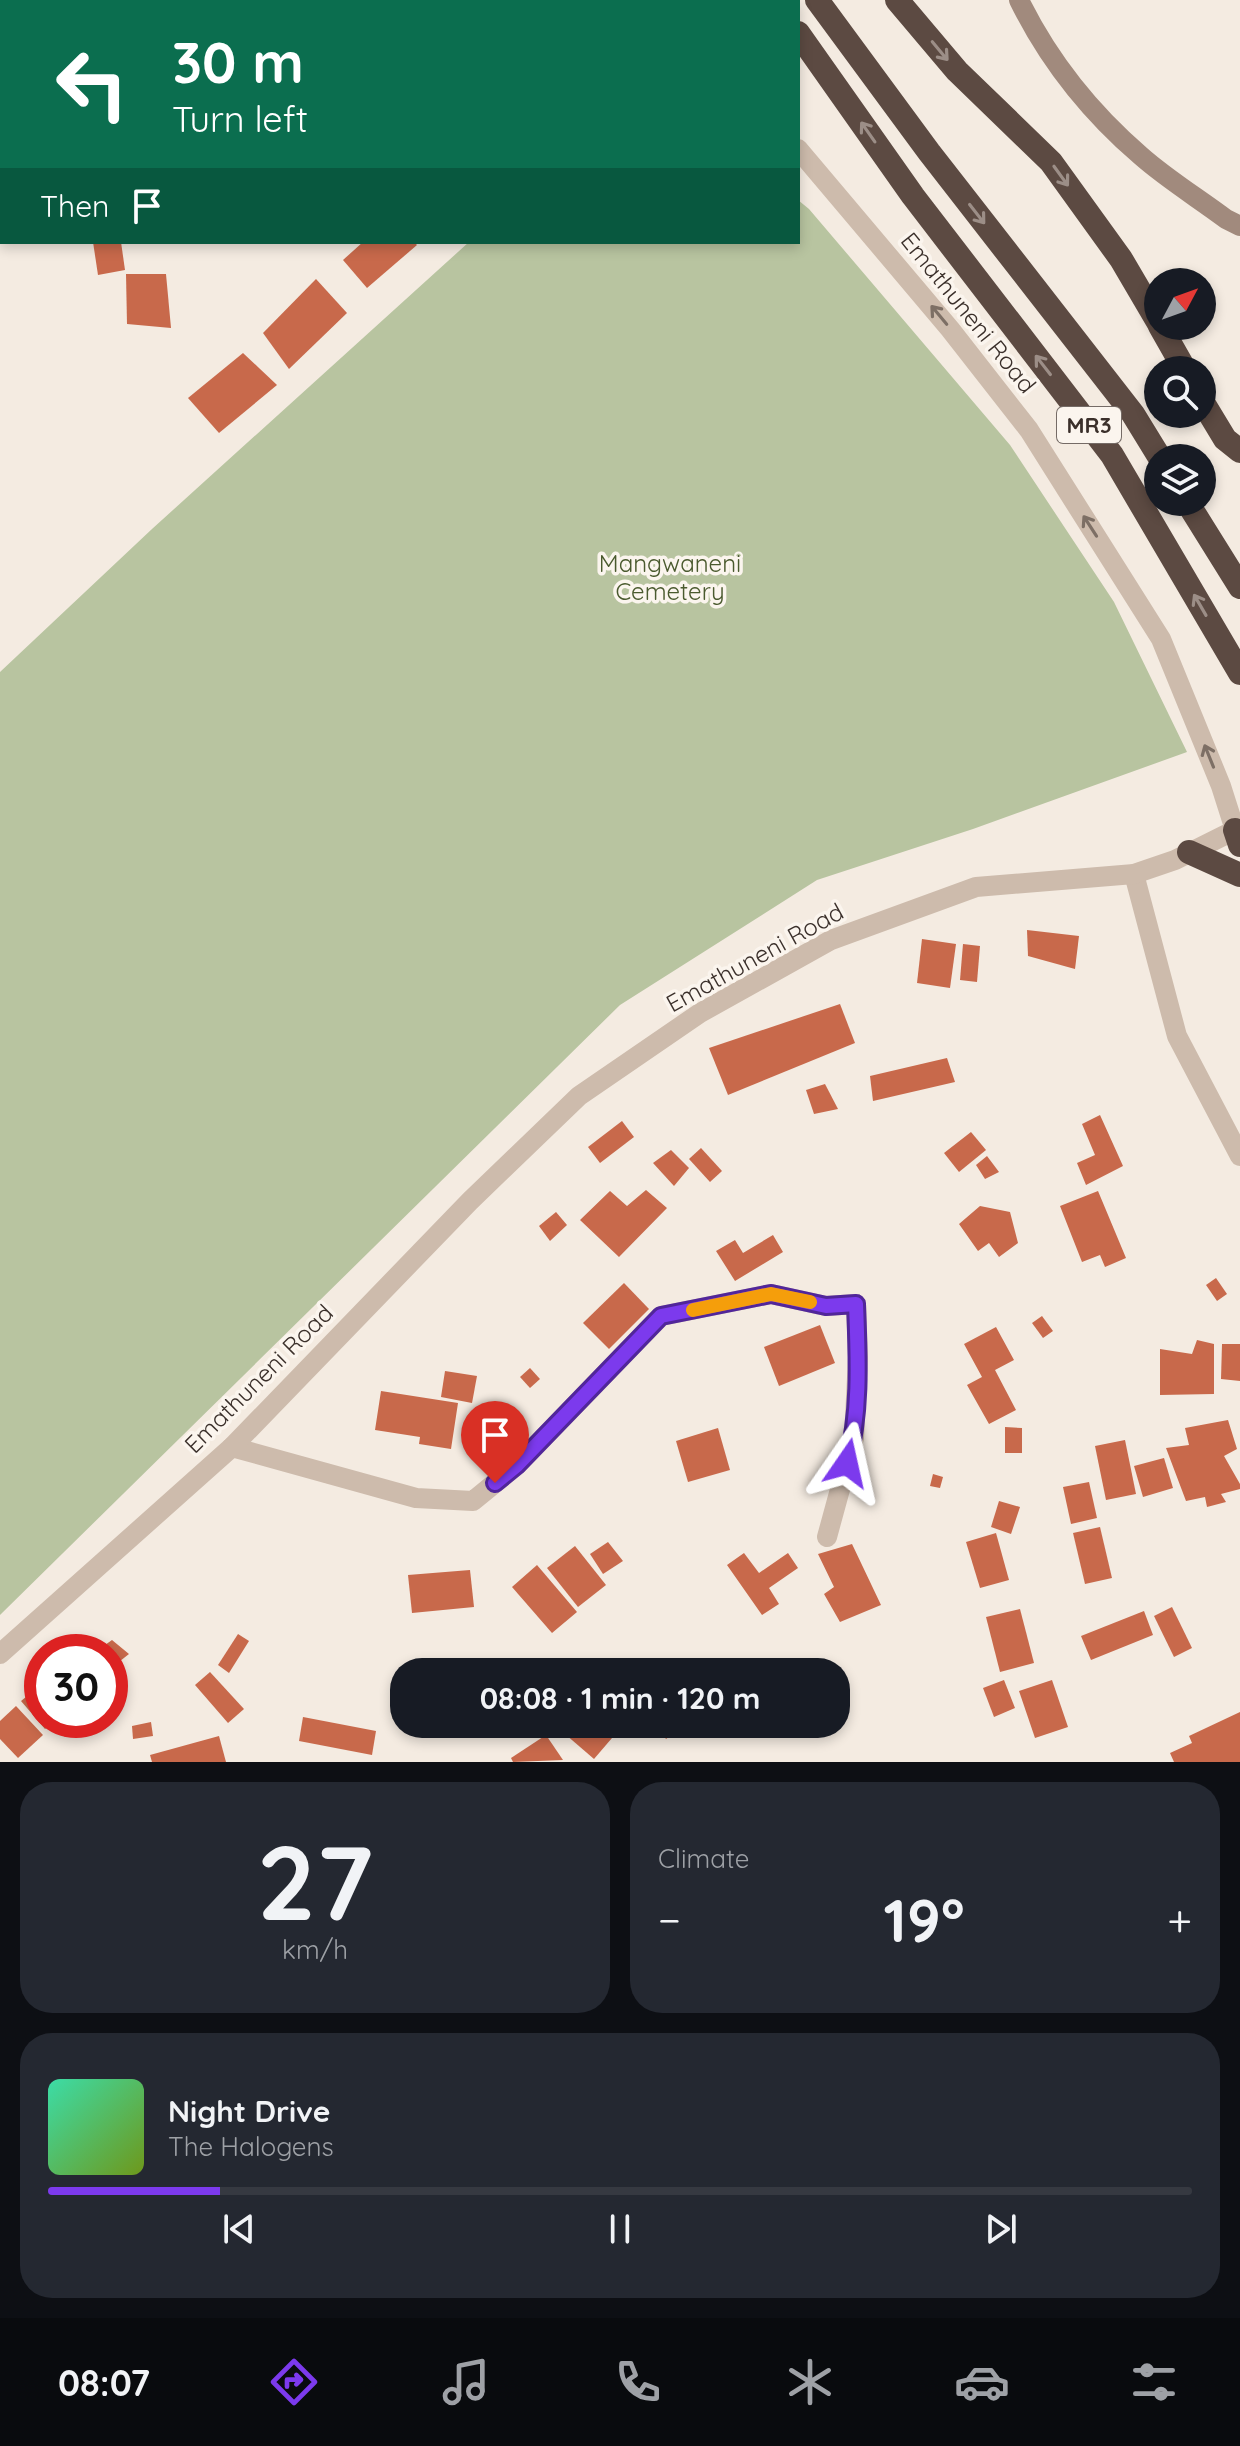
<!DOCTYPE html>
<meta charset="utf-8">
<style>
:root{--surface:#171b24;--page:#242831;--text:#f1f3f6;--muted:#9ea1a6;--line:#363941;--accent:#7c3aed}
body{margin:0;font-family:Quicksand,sans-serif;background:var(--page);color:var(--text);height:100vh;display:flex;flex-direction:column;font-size:30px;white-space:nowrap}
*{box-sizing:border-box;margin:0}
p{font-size:26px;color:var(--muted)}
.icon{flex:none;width:44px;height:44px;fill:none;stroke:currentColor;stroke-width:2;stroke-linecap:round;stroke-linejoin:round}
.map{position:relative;height:1762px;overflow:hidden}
.sheet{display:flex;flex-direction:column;gap:20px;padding:20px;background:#0d0f14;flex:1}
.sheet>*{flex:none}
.banner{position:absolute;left:0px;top:0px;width:800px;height:244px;box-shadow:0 4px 12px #0003;background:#0b6e4f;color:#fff;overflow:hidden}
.needle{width:52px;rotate:49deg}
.fabs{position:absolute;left:1144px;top:268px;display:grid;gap:16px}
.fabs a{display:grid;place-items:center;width:72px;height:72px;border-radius:50%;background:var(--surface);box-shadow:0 4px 12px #0003;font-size:40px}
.speed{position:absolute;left:24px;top:1634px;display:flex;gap:16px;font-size:40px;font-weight:700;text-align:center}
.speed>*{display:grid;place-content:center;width:104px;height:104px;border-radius:50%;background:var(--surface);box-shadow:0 4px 12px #0003;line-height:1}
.speed .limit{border:12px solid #d22;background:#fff;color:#111}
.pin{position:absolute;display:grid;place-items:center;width:68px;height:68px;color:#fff;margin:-82px -34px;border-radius:50% 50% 50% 0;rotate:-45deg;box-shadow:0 0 8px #0007}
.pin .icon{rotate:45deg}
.me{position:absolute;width:88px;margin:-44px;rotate:11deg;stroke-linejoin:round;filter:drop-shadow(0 0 6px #0008)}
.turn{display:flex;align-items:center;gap:28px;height:168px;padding:0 40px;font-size:36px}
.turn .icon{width:104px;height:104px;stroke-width:2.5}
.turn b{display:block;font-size:56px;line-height:68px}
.then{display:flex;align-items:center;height:76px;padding:0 40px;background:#0003;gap:16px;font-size:30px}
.big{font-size:60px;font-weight:700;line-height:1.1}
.sheet .tile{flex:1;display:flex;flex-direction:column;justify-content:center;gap:12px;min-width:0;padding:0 28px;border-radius:32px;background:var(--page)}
.sheet .dial{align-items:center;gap:0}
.dial b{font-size:104px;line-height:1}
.song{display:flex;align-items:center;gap:24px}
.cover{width:96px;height:96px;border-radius:12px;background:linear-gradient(135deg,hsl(160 70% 55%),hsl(80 70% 35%))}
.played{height:8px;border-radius:4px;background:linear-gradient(90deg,var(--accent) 15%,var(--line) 15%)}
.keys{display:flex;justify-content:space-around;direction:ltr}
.heat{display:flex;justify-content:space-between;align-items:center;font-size:44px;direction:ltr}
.sheet .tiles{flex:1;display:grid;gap:20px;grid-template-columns:1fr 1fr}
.tile:last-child{grid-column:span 2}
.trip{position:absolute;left:390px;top:1658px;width:460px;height:80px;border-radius:32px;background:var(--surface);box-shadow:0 4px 12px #0003;font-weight:700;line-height:80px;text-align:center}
.menu{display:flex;height:128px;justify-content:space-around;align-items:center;background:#090b0e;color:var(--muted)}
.menu .icon{width:56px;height:56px}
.menu .active{color:var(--accent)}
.menu b{font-size:36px;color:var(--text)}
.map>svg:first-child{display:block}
.green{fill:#b8c4a0}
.building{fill:#c8694b}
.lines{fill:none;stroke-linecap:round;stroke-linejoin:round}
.lane{stroke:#cdbbac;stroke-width:18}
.street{stroke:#cdbbac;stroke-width:20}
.secondary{stroke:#a18a7d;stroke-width:20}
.highway{stroke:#5c4a42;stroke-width:24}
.oneway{stroke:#9c8e87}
.oneway2{stroke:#7d6f65}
.route-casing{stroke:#51269a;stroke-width:20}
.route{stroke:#7c3aed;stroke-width:14}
.slow{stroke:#f59e0b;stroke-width:14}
.labels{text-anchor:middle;stroke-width:7;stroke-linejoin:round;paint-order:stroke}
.shield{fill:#fbf5ee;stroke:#756b66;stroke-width:2}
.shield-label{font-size:22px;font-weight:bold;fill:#3b302b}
.street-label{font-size:24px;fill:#3b302b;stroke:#fbf5ee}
.park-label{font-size:24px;fill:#4a5a2e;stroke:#fbf5ee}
</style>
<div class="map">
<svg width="1240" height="1762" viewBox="0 0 1240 1762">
<rect width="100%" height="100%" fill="#f4ebe1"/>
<path class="green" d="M798,200L809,209L1010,445L1114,602L1187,752L973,829L817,880L620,1005L0,1615V672L152,529L469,242H798Z"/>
<g class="building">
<path d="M93,242H121L125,270L98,275Z"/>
<path d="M363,242H414L417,245L367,288L343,260Z"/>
<path d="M126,274H166L171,328L127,324Z"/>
<path d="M316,279L347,313L289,369L263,333Z"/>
<path d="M243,353L277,385L219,433L188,398Z"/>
<path d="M1027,930L1079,936L1075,969L1028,956Z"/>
<path d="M922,939L956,944L950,988L917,983Z"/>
<path d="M963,944L980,946L977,982L960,980Z"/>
<path d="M840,1004L855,1043L728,1095L709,1048Z"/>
<path d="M947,1058L955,1082L873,1101L870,1076Z"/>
<path d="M825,1084L838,1109L814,1114L806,1090Z"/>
<path d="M1100,1115L1123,1166L1086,1185L1077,1163L1095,1155L1082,1124Z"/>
<path d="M622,1121L634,1137L600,1163L588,1147Z"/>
<path d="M971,1132L986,1150L959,1172L944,1153Z"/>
<path d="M701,1148L722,1171L710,1182L689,1159Z"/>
<path d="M671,1150L689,1168L674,1186L653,1163Z"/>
<path d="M987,1156L999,1172L985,1179L976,1165Z"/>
<path d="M646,1190L667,1208L619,1257L580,1220L610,1191L627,1206Z"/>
<path d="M1098,1191L1126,1258L1105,1267L1100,1255L1082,1262L1060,1206Z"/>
<path d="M980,1206L1010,1212L1018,1243L999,1257L989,1243L978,1251L959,1224Z"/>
<path d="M556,1212L567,1225L550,1241L539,1226Z"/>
<path d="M773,1235L783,1252L735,1281L716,1251L735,1240L743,1253Z"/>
<path d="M1216,1278L1227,1294L1217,1301L1206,1285Z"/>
<path d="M624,1283L649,1309L609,1349L583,1323Z"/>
<path d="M1042,1316L1053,1331L1043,1338L1032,1323Z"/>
<path d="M820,1325L835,1363L779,1386L764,1347Z"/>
<path d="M996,1327L1014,1360L995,1370L1016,1410L989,1424L967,1385L982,1377L964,1344Z"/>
<path d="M1197,1340L1214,1344V1394L1160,1395V1349L1192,1354Z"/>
<path d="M1222,1344H1240V1381L1221,1379Z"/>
<path d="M530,1368L540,1379L530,1388L520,1377Z"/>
<path d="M445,1371L477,1376L472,1403L441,1397Z"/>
<path d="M381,1391L458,1403L451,1449L419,1444L420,1437L375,1430Z"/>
<path d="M1228,1420L1237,1449L1224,1456L1240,1484V1489L1221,1494L1226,1502L1207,1507L1205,1497L1186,1501L1166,1448L1189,1445L1185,1428Z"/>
<path d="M1005,1427L1022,1428V1453H1005Z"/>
<path d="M718,1428L730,1470L688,1482L676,1441Z"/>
<path d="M1125,1440L1136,1494L1106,1500L1095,1446Z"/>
<path d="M1164,1458L1173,1488L1143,1497L1134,1466Z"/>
<path d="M933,1474L943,1477L940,1488L930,1486Z"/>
<path d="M1089,1482L1097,1518L1071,1524L1063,1487Z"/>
<path d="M999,1501L1020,1507L1011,1534L991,1527Z"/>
<path d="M1100,1527L1112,1578L1085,1584L1073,1533Z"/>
<path d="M996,1533L1009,1580L980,1588L966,1542Z"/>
<path d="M608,1542L623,1561L603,1574L590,1554Z"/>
<path d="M852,1544L881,1605L840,1622L824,1594L834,1587L818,1554Z"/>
<path d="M575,1546L606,1585L578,1607L547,1568Z"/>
<path d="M744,1553L759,1573L788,1553L798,1568L769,1588L779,1604L762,1615L727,1565Z"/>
<path d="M537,1565L577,1612L552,1633L512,1587Z"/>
<path d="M470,1570L474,1607L412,1613L408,1575Z"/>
<path d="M1172,1607L1192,1648L1174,1657L1154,1616Z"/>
<path d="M1020,1609L1034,1663L1000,1672L986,1617Z"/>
<path d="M1144,1611L1153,1635L1091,1660L1081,1636Z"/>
<path d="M238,1634L249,1641L229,1673L218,1665Z"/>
<path d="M112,1640L129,1654L115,1665L110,1661V1652L98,1650Z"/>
<path d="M210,1672L244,1709L228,1723L195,1685Z"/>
<path d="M1004,1680L1015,1708L994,1717L983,1688Z"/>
<path d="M1052,1680L1068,1727L1035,1738L1019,1691Z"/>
<path d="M42,1684V1720H85L65,1737L53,1723L45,1729L21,1701Z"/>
<path d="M16,1706L43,1735L18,1758L0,1739V1721Z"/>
<path d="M1240,1712V1762H1174L1170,1753L1192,1743L1189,1736Z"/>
<path d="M303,1717L376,1731L372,1755L299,1741Z"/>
<path d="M151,1722L153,1736L133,1739L132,1726Z"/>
<path d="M435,1724H458L439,1733Z"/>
<path d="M574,1724H624L594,1759L565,1734Z"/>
<path d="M656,1724H687L666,1739Z"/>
<path d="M546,1735L563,1760L513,1762L511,1758Z"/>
<path d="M219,1736L226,1762H152L150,1755Z"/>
</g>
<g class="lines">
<path class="lane" d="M156,0L157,2"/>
<g class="street">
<path d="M672,0L674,2"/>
<path d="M1134,874L1177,1036L1240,1156"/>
<path d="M232,1447L416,1498L473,1501L517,1465L661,1316L771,1294L826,1306L856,1304L858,1357L854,1438L827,1537"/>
<path d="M0,1654L232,1447L470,1201L579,1096L700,1013L831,940L976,887L1134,874L1175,860L1235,830L1221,786L1161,639L1029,430L950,329L798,149"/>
</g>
<path class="secondary" d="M1019,0C1048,59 1091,113 1141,156C1167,179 1198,198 1226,219L1240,226"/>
<g class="highway">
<path d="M775,0L776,2"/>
<path d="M817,0L929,152L1133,414L1160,458"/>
<path d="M897,0L957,71L1051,162L1121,259L1158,322"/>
<path d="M798,33L913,196L1112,455L1240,673"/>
<path d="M1160,326L1185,370"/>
<path d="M1202,401L1225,439L1240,451"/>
<path d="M1187,502L1240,587"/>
<path d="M1235,830L1240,845"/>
<path d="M1189,852L1240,875"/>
</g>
</g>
<defs><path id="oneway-shaft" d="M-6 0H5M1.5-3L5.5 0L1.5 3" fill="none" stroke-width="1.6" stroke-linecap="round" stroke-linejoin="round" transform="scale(2)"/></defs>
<g class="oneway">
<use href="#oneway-shaft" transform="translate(940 51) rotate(50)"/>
<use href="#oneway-shaft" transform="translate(868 132) rotate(-125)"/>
<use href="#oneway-shaft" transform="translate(1061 176) rotate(54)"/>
<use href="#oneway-shaft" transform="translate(977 214) rotate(52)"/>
<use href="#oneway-shaft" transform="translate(1043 365) rotate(-128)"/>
<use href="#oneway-shaft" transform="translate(1200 605) rotate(-120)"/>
</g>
<g class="oneway2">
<use href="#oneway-shaft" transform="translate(939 315) rotate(-130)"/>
<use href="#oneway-shaft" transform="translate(1090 526) rotate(-123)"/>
<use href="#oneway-shaft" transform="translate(1209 756) rotate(-112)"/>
</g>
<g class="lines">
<defs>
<path id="route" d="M495,1483L517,1465L661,1316L771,1294L826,1306L856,1304C858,1357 861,1412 847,1463"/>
</defs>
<use href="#route" class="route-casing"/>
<use href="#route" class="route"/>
<path class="slow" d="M693,1310L771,1294L810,1302"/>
</g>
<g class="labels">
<rect class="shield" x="1057" y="407" width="64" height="36" rx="6"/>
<g class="shield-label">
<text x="1089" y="433">MR3</text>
</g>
<g class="street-label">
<text transform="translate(968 313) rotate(51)" y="8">Emathuneni Road</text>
<text transform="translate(755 958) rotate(-29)" y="8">Emathuneni Road</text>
<text transform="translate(259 1379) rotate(-45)" y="8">Emathuneni Road</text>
</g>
<g class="park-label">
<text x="670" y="572">Mangwaneni<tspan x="670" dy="28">Cemetery</tspan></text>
</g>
</g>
</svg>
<div class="fabs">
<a><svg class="needle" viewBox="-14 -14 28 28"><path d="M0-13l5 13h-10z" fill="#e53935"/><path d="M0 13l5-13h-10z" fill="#9ea1a6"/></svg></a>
<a><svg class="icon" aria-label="search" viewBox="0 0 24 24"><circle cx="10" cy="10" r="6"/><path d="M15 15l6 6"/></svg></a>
<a><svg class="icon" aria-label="layers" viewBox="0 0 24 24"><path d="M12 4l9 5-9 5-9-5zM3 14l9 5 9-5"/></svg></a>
</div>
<div class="speed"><div class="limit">30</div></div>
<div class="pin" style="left:495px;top:1483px;background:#d93025"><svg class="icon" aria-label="arrive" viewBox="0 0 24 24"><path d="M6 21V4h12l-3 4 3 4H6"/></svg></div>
<svg class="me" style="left:847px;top:1463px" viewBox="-20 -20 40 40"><path d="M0-17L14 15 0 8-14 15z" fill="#7c3aed" stroke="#fff" stroke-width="4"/></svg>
<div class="trip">08:08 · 1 min · 120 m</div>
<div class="banner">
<div class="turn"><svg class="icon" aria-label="left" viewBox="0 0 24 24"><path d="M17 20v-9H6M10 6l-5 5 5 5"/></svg><div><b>30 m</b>Turn left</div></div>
<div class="then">Then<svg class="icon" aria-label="arrive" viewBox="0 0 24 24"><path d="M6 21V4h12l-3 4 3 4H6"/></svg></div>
</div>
</div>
<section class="sheet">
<div class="tiles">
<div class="tile dial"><b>27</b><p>km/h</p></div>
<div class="tile"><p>Climate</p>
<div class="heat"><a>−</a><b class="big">19°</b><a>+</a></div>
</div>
<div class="tile">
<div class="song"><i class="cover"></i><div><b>Night Drive</b><p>The Halogens</p></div></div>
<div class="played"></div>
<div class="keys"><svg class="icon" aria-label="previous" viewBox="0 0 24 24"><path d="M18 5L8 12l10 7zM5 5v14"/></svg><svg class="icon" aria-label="pause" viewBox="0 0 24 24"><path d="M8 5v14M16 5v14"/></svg><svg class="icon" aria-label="next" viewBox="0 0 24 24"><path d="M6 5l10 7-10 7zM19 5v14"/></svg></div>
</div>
</div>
</section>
<nav class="menu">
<b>08:07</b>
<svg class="icon active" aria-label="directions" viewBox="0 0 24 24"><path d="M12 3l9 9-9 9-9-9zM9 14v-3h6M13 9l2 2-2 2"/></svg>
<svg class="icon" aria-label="music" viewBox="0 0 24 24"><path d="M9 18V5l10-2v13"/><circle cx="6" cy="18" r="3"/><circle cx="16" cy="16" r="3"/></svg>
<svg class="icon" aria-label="phone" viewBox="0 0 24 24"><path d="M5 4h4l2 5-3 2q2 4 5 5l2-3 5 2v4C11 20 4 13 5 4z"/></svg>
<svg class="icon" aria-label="climate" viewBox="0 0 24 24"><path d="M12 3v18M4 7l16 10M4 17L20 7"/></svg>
<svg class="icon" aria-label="car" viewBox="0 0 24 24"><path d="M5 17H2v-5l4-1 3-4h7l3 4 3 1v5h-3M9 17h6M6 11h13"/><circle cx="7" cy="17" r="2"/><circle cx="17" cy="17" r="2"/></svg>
<svg class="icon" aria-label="filters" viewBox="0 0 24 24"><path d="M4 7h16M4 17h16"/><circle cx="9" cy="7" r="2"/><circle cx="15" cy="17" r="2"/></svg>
</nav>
